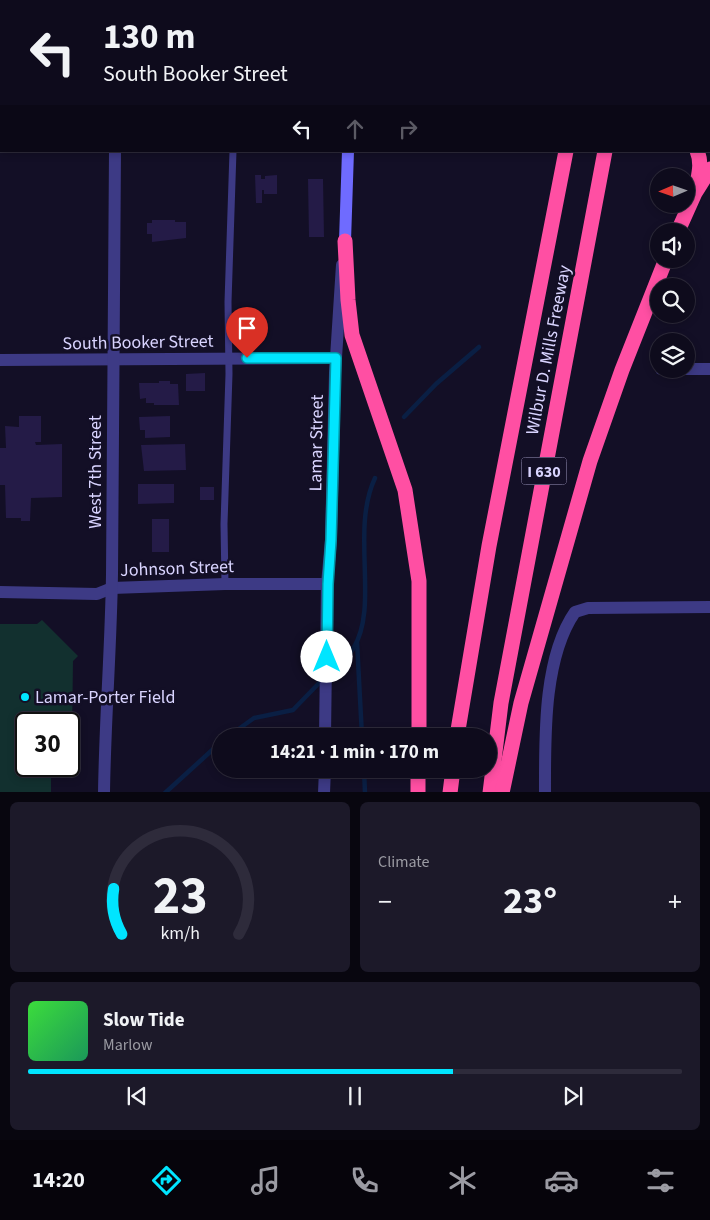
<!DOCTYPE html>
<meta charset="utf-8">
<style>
:root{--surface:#0e0b1c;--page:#1c1929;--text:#f1f3f6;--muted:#9b9ba3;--line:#2e2b3b;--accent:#00e5ff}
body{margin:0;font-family:"Source Sans 3",sans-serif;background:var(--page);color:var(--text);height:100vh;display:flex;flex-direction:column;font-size:19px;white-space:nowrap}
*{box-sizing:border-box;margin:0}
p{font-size:16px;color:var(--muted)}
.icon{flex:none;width:28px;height:28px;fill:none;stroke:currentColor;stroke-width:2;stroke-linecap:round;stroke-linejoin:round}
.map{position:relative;height:792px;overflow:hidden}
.drawer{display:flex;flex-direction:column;gap:10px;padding:10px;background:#08060f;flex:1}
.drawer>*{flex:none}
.banner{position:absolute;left:0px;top:0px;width:710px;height:152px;box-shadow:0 2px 8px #0003,0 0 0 1px var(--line);background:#0e0b1c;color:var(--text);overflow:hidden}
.needle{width:32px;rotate:268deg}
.tools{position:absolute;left:650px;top:168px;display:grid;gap:10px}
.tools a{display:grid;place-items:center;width:45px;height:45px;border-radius:50%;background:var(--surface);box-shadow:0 2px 8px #0003,0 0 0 1px var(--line);font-size:25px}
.speed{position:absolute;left:15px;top:712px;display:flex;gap:10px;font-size:25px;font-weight:700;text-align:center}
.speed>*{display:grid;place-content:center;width:65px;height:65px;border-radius:50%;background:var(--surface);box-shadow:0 2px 8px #0003,0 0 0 1px var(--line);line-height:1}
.speed .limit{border:2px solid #111;border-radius:8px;background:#fff;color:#111}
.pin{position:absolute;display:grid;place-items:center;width:42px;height:42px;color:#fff;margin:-51px -21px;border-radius:50% 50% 50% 0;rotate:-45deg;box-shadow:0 0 5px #0007}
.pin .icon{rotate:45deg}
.me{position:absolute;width:55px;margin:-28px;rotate:0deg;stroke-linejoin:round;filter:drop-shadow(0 0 4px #0008)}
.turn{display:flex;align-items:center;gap:18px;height:105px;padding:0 20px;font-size:22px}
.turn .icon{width:65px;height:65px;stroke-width:2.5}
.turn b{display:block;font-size:35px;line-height:42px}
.lanes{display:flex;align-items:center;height:48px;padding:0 20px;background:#0003;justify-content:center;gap:25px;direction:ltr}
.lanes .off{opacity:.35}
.big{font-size:38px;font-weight:700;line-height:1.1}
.drawer .widget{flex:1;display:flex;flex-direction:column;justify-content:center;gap:8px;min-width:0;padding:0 18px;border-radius:8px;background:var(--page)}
.drawer .dial{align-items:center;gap:0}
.dial svg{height:130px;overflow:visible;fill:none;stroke:var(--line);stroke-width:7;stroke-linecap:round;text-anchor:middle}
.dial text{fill:var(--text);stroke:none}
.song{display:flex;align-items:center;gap:15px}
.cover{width:60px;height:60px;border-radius:8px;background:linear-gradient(135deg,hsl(120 70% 55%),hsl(150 70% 35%))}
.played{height:5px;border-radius:2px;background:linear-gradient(90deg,var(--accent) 65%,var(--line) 65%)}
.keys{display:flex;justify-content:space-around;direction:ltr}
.heat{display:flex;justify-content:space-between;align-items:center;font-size:28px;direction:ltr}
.drawer .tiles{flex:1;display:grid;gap:10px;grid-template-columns:1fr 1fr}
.widget:last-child{grid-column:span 2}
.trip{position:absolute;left:212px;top:728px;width:285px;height:50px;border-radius:25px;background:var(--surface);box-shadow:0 2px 8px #0003,0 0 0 1px var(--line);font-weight:700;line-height:50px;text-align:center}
.tab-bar{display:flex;height:80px;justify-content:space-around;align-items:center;background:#06040b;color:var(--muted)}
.tab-bar .icon{width:35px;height:35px}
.tab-bar .on{color:var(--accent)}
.tab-bar b{font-size:22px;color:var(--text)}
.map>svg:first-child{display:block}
.green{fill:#12302f}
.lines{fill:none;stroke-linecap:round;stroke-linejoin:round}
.stream{stroke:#0a1f44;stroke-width:4.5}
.building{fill:#241b47}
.lane{stroke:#3d3a85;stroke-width:7}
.street{stroke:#3d3a85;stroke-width:12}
.secondary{stroke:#6f6bff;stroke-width:12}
.highway{stroke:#ff4fa3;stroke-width:15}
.route-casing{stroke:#0095a6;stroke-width:12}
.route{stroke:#00e5ff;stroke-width:9}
.poi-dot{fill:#00e5ff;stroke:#130f26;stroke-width:2}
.labels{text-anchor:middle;stroke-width:5;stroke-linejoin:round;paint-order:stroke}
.shield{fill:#130f26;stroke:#9e99be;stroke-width:1}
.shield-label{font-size:16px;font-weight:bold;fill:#d9d4ff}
.street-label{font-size:18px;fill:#d9d4ff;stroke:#130f26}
.poi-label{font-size:18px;fill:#d9d4ff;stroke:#130f26;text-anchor:start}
</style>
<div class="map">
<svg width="710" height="793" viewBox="0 0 710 793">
<rect width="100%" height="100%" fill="#130f26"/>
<path class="green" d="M42,620L78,656L73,661L72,735H69V724H26V766H51V792H0V624H37Z"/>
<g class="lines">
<g class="stream">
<path d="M404,417L436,384L479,347"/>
<path d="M357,642L362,736"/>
<path d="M329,674C336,666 348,658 353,649C380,606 350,531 375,478"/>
<path d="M229,736L254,718L293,710L323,679"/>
<path d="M364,769L365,793"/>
<path d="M165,793L221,742"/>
</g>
</g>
<g class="building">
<path d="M255,175H261V179H265V176L277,175V194H264V190H262V203H256Z"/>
<path d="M308,179H323L324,237H309Z"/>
<path d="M152,220H175V222H186V238L152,242V234H147V223H152Z"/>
<path d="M205,373V391H186V374Z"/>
<path d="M159,381H170V384H178L179,405H154V403H146V398L140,399L139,383H159Z"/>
<path d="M19,416H41V442H35L36,445L62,444V497L31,498L30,521H21V518H6L5,485H0V448H6L5,426L19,427Z"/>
<path d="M170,416V437L145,438V430H140L139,417Z"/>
<path d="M185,444L186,470L144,471L141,445Z"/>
<path d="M138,484H174V503L138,504Z"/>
<rect x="200" y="487" width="14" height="13"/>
<rect x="152" y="519" width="17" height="33"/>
</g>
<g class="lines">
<path class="lane" d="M225,584L224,524L229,374L228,302L233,151"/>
<g class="street">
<path d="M0,360L336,358"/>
<path d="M661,369H710"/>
<path d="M0,592L97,594L112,588L225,584H327"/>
<path d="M325,736L327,584L331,540L335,373L342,265"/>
<path d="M104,793C105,720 111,647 112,574C114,433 113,292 115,151"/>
<path d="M324,793L325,769"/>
<path d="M545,793C545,738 543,658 575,612L588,608L710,607"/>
</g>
<g class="secondary">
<path d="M115,1V0"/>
<path d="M0,132H1"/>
<path d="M709,133H710"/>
<path d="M345,241L348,151"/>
</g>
<g class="highway">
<path d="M708,0V1"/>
<path d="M491,1V0"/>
<path d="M591,1V0"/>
<path d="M631,1V0"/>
<path d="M709,13L710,29"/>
<path d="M709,90L710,85"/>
<path d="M697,151C702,162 699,173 697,184"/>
<path d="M678,231L695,193L710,169"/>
<path d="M345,241L348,300L352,335L405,490L419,581V736"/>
<path d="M457,736L489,546L566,151"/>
<path d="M418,793V769"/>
<path d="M450,793L453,769"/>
<path d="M490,793L501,703L605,151"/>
<path d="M502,793L521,703L590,461L622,370L666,259"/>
</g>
</g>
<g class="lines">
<defs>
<path id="route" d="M247,358H336L331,540L328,584L327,657"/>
</defs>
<use href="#route" class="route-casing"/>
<use href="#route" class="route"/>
</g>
<circle class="poi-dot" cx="25" cy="697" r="5"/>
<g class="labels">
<rect class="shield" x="521.5" y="457.5" width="45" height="27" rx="4"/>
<g class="shield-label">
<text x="544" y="477">I 630</text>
</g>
<g class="street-label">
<text transform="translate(138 342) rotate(-1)" y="6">South Booker Street</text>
<text transform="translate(548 350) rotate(-79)" y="6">Wilbur D. Mills Freeway</text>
<text transform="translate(316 443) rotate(-89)" y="6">Lamar Street</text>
<text transform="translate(95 472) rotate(-90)" y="6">West 7th Street</text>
<text transform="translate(177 568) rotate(-2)" y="6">Johnson Street</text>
</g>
<g class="poi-label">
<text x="35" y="703">Lamar-Porter Field</text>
</g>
</g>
</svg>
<div class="tools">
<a><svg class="needle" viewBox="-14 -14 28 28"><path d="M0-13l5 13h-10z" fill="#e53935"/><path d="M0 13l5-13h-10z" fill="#9b9ba3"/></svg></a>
<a><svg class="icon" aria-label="sound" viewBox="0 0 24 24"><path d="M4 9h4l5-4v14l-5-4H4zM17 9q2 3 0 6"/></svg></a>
<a><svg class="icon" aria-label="search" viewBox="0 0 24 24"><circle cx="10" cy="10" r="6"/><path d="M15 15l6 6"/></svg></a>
<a><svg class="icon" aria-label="layers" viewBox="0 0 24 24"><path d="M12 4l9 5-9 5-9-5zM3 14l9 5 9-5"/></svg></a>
</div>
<div class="speed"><div class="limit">30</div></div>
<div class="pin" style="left:247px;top:358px;background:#d93025"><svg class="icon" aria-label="arrive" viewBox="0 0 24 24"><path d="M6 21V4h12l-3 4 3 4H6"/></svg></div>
<svg class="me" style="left:327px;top:657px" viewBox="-20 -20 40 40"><circle r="19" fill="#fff"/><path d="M0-13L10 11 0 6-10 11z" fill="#00e5ff"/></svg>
<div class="trip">14:21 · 1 min · 170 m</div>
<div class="banner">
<div class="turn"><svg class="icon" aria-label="left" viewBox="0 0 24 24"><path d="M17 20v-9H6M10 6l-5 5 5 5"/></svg><div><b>130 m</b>South Booker Street</div></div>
<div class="lanes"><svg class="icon" aria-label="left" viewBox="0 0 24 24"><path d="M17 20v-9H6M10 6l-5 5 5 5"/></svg><svg class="icon off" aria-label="ahead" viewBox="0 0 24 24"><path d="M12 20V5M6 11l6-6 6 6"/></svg><svg class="icon off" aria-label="right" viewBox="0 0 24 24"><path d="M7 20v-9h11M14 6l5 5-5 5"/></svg></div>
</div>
</div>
<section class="drawer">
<div class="tiles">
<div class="widget dial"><svg viewBox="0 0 100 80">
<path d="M14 69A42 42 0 1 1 86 69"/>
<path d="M14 69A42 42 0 0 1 9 41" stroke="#00e5ff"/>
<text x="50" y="56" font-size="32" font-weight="700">23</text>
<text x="50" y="72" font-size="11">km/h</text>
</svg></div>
<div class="widget"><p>Climate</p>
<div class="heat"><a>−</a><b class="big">23°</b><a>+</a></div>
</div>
<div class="widget">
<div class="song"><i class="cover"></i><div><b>Slow Tide</b><p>Marlow</p></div></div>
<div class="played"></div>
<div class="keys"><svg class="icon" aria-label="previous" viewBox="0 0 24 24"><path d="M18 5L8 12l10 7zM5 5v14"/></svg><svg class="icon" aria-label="pause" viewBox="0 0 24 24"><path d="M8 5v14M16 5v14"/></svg><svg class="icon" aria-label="next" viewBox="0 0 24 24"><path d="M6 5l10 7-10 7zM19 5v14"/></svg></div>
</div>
</div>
</section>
<nav class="tab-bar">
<b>14:20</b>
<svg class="icon on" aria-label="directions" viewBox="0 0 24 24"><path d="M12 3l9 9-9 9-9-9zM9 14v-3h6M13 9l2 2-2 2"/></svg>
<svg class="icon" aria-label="music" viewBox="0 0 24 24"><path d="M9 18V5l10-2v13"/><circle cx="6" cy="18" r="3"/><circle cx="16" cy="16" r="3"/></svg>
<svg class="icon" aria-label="phone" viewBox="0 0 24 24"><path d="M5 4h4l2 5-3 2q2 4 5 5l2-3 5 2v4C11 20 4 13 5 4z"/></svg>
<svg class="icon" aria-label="climate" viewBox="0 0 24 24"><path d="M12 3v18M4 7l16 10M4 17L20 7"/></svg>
<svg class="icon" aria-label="car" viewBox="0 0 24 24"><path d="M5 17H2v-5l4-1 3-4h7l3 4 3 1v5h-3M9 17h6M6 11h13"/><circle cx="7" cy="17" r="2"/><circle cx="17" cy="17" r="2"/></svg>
<svg class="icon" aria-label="filters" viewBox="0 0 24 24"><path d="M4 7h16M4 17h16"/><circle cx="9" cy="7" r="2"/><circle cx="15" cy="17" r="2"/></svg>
</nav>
